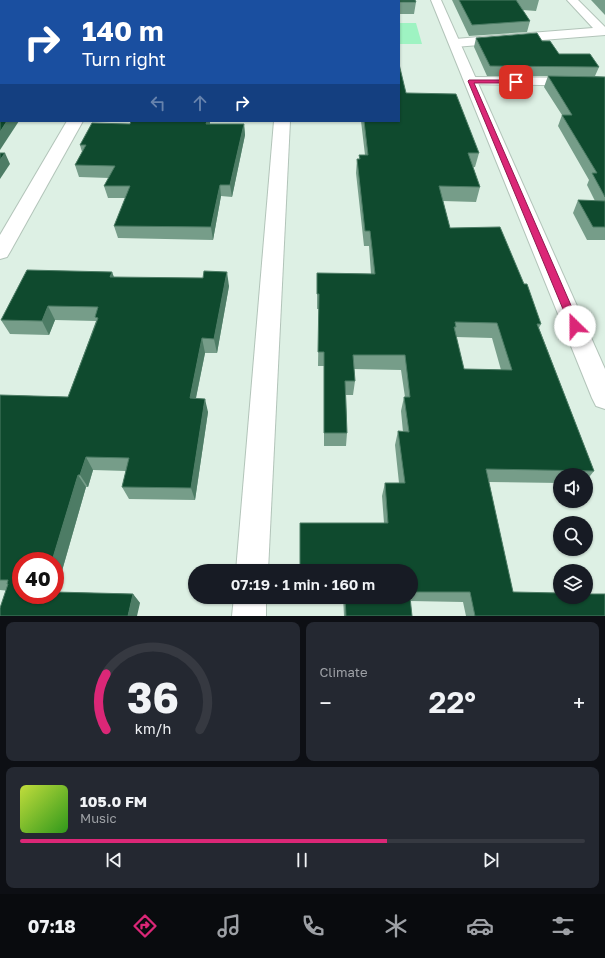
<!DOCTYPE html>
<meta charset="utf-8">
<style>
:root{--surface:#171b24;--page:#242831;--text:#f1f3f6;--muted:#9ea1a6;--line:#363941;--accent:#db2777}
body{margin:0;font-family:"Golos Text",sans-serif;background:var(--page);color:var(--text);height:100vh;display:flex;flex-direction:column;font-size:15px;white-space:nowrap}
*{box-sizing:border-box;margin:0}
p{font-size:13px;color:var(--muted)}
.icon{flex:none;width:22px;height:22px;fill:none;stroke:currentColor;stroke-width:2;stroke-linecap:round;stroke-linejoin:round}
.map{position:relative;height:616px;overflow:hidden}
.side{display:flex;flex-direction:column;gap:6px;padding:6px;background:#0d0f14;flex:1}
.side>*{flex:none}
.banner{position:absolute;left:0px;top:0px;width:400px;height:122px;box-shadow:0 1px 3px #0004;background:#1a4fa0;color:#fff;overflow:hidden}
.fabs{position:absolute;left:553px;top:468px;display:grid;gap:8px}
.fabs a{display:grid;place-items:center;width:40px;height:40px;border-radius:50%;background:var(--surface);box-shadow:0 1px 3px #0004;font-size:20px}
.speed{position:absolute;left:12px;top:552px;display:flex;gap:8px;font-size:20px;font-weight:700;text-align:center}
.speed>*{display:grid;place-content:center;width:52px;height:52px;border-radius:50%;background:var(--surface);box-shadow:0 1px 3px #0004;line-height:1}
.speed .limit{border:6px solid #d22;background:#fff;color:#111}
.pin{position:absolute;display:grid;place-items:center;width:34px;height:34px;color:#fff;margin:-17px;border-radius:8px;box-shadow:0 2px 6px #0006}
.me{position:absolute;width:44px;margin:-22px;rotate:337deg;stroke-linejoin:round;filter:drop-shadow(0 0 3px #0008)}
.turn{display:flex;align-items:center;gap:14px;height:84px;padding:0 16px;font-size:18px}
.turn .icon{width:52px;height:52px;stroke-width:2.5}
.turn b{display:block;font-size:28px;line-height:34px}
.lanes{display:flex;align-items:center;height:38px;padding:0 16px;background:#0003;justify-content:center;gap:20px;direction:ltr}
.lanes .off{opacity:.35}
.big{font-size:30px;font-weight:600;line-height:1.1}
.side .widget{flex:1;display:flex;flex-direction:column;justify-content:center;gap:6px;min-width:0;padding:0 14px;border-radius:8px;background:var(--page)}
.side .dial{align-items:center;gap:0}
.dial svg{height:104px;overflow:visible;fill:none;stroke:var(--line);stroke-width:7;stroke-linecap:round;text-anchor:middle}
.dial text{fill:var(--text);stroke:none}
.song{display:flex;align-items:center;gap:12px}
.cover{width:48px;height:48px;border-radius:6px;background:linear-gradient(135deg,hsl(70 70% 55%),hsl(110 70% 35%))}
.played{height:4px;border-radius:2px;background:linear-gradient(90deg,var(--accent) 65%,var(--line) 65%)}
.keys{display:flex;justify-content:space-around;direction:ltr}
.heat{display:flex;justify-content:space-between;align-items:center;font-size:22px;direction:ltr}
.side .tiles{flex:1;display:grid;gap:6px;grid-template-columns:1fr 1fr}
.widget:last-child{grid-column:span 2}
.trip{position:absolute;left:188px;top:564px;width:230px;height:40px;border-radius:20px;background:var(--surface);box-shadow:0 1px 3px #0004;font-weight:600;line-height:40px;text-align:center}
.tab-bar{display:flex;height:64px;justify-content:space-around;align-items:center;background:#090b0e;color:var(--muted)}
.tab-bar .icon{width:28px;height:28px}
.tab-bar .active{color:var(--accent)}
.tab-bar b{font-size:18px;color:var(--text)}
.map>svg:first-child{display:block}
.green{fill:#9ef3c2}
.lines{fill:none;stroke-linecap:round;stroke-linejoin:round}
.street-casing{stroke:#b2c4b9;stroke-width:2}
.secondary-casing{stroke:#b2c4b9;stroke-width:2}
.street{fill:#fff;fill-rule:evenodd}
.secondary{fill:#fff;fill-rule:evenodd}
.wall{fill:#769d89;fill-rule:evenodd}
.shaded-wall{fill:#4d7c65}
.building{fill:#0f4a2e;stroke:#4d7c65;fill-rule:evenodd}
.route{fill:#db2777;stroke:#8e194d}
</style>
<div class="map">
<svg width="605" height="616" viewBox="0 0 605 616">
<rect width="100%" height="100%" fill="#ddf0e4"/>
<path class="green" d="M399,23H416L422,44H399Z"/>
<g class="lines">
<defs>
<g id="street">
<path d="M3,0H14L3,1Z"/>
<rect x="141" y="0" width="10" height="1"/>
<rect x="283" y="0" width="10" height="1"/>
<path d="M567,0H578L605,27V35L455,47L451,46L449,43L451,40L455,39L593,28Z"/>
<rect x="0" y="31" width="1" height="8"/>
<path d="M471,77L605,78V86L466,84L464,81L466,78Z"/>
<path d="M67,121H83L10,252L7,257L0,259V235Z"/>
<path d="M274,121H290L268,571H236Z"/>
<path d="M234,597H266V616H232Z"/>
</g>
<path id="secondary" d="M431,0H441L605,369V409L596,406L592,398Z"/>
</defs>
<use href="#street" class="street-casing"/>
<use href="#secondary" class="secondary-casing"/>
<use href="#street" class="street"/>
<use href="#secondary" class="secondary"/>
</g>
<g class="wall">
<rect x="166" y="0" width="105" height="1"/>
<path d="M305,0H415L416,2L414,14H399V1H305Z"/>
<path d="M452,0H539L536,11L523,10L530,21L527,32L469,36Z"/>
<path d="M591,0H605V15Z"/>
<path d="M476,38L542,41L559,54L599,67L595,76L605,77V240H587L573,213L578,200L595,201L587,185L589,180L558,126L562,115L544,87L548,76H487L474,47Z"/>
<path d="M406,93L479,153L475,167H473L480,187L476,202L443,201L450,228L524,284L541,324L539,328L594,471L586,481V475H560V483L489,482L513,592L605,616H466L463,602L410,601L412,616H344L343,597H411V571L384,523L382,496L385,483H399L395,445L398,431L403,432L401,411L404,397H405L401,370L354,369L355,381L353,395H346L347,433L346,446H324V366H318L319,309H317V273L371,274L369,246H364L356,173L357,159H359V155H365L361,121H399ZM456,337L492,338L501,370L464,369Z"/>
<path d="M131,121H210V124H244L245,135L232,197L221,196L213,240L118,238L114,226L126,198H108L104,186L109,178L79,177L75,165L82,152L80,145L130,124Z"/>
<path d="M112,272L114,277L229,286L217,353H205L196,398L208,412L195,500L129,499L122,487L126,471L93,470L88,487H86L56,592L133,594L140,603L0,590V395L68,397L96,321L55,320L49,335L10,334L1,320Z"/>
</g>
<g class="shaded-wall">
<path d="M113,0H121L120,1H112Z"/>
<path d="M7,121H19L0,150V132Z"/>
<path d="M207,121H210V125L206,124Z"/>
<path d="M244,124L245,135L232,197L230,185Z"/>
<path d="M5,153L10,164L0,179V160Z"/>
<path d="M220,185L221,196L213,240L211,227Z"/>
<path d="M112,272L117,287L110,277Z"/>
<path d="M227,272L229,286L217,353L214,339Z"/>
<path d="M48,306L55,320L49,335L42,321Z"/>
<path d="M202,338L205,353L193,412L190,398Z"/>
<path d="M205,399L208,412L195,500L191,488Z"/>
<path d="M86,457L93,470L88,487L80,475Z"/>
<path d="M78,475L86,487L55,595V561H52Z"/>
<path d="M133,594L140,603L137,616H128Z"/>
</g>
<g class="building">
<path d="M31,0H113L112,1H30Z"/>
<rect x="166" y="0" width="95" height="1"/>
<path d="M313,0H415L416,2H399V1H313Z"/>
<path d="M459,0H516L530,21L472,25Z"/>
<path d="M537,33L542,41H550L559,54H590L599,67L490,66L476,38Z"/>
<path d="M1,43V121H7L0,132V44Z"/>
<path d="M399,64L406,93L456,94L479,153H468L480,187L439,186L450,228L500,227L524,284H527L541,324H537L594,471L486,469L513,592L560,593V597H586V594H605V616H475L470,592H411V571H300V523H388L385,483H405L398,431L409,432L404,397H410L405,355H353L355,381H345L347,433H324V352H318L319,294H317V273L375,274L370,231H365L357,159H360L359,155H368L364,121H399ZM455,322L497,323L512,370L464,369L454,327H456Z"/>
<path d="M548,76L605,77V197L592,173H597L562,115H572Z"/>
<path d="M131,121H207L206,124H244L230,185H220L211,227L114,226L130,186H104L115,166L75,165L86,145H80L92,123L130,124Z"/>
<path d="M0,153H5L0,160Z"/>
<path d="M578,200L605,201V227H593Z"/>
<path d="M27,270L112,272L110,277L203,278L204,271L227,272L214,339L202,338L190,398L205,399L191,488L122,487L129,458L86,457L80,475H78L52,561H21V595H55V592L133,594L128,616H0V608L8,584H7L8,580H0V395L68,397L98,318L95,317L98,307L48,306L42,321L1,320Z"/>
<path d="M345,597H410L412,616H346Z"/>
</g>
<path class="route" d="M469,80H516L518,82L516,83H474L580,326L578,329H572L570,326L468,81Z"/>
</svg>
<div class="fabs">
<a><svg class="icon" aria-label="sound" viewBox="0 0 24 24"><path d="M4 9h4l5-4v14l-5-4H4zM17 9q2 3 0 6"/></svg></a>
<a><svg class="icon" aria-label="search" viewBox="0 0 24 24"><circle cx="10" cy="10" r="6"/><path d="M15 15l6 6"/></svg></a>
<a><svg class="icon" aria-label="layers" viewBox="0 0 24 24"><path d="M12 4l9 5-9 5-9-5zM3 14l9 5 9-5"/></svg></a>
</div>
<div class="speed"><div class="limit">40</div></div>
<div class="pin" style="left:516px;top:82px;background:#d93025"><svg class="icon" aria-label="arrive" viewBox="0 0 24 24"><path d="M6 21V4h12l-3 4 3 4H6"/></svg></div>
<svg class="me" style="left:575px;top:326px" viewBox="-20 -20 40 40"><circle r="19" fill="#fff"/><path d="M0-13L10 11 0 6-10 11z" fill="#db2777"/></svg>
<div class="trip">07:19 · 1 min · 160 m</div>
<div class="banner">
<div class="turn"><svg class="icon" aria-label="right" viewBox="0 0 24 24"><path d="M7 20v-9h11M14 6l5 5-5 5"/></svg><div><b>140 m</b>Turn right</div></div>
<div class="lanes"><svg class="icon off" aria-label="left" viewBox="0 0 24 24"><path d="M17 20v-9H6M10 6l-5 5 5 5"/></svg><svg class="icon off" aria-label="ahead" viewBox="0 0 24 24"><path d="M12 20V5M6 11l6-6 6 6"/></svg><svg class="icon" aria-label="right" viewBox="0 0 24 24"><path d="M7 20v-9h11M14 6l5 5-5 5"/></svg></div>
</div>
</div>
<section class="side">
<div class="tiles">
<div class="widget dial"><svg viewBox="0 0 100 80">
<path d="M14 69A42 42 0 1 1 86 69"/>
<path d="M14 69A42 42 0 0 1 14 26" stroke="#db2777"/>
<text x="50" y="56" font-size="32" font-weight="700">36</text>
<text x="50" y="72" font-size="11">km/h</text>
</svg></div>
<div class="widget"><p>Climate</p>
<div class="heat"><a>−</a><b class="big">22°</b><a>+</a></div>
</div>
<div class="widget">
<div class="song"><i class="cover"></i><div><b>105.0 FM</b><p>Music</p></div></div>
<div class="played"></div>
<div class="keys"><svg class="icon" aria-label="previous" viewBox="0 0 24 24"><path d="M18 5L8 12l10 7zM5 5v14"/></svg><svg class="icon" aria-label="pause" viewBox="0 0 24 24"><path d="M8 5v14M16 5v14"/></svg><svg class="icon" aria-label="next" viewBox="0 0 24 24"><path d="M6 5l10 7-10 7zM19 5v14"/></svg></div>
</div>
</div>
</section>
<nav class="tab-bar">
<b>07:18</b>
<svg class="icon active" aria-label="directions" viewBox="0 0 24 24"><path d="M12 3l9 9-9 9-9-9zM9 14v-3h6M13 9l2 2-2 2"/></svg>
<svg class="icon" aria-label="music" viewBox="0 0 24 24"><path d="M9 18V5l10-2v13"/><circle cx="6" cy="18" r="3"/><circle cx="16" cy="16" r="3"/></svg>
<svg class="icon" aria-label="phone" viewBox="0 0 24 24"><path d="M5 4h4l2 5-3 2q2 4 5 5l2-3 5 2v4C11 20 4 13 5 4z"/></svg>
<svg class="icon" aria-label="climate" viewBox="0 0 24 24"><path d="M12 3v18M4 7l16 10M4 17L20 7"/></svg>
<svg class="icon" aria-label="car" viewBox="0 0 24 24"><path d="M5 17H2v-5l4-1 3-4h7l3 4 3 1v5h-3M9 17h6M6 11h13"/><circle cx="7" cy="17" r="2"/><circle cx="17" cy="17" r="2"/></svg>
<svg class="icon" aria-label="filters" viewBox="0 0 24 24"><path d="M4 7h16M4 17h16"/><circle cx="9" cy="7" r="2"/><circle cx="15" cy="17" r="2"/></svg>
</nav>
